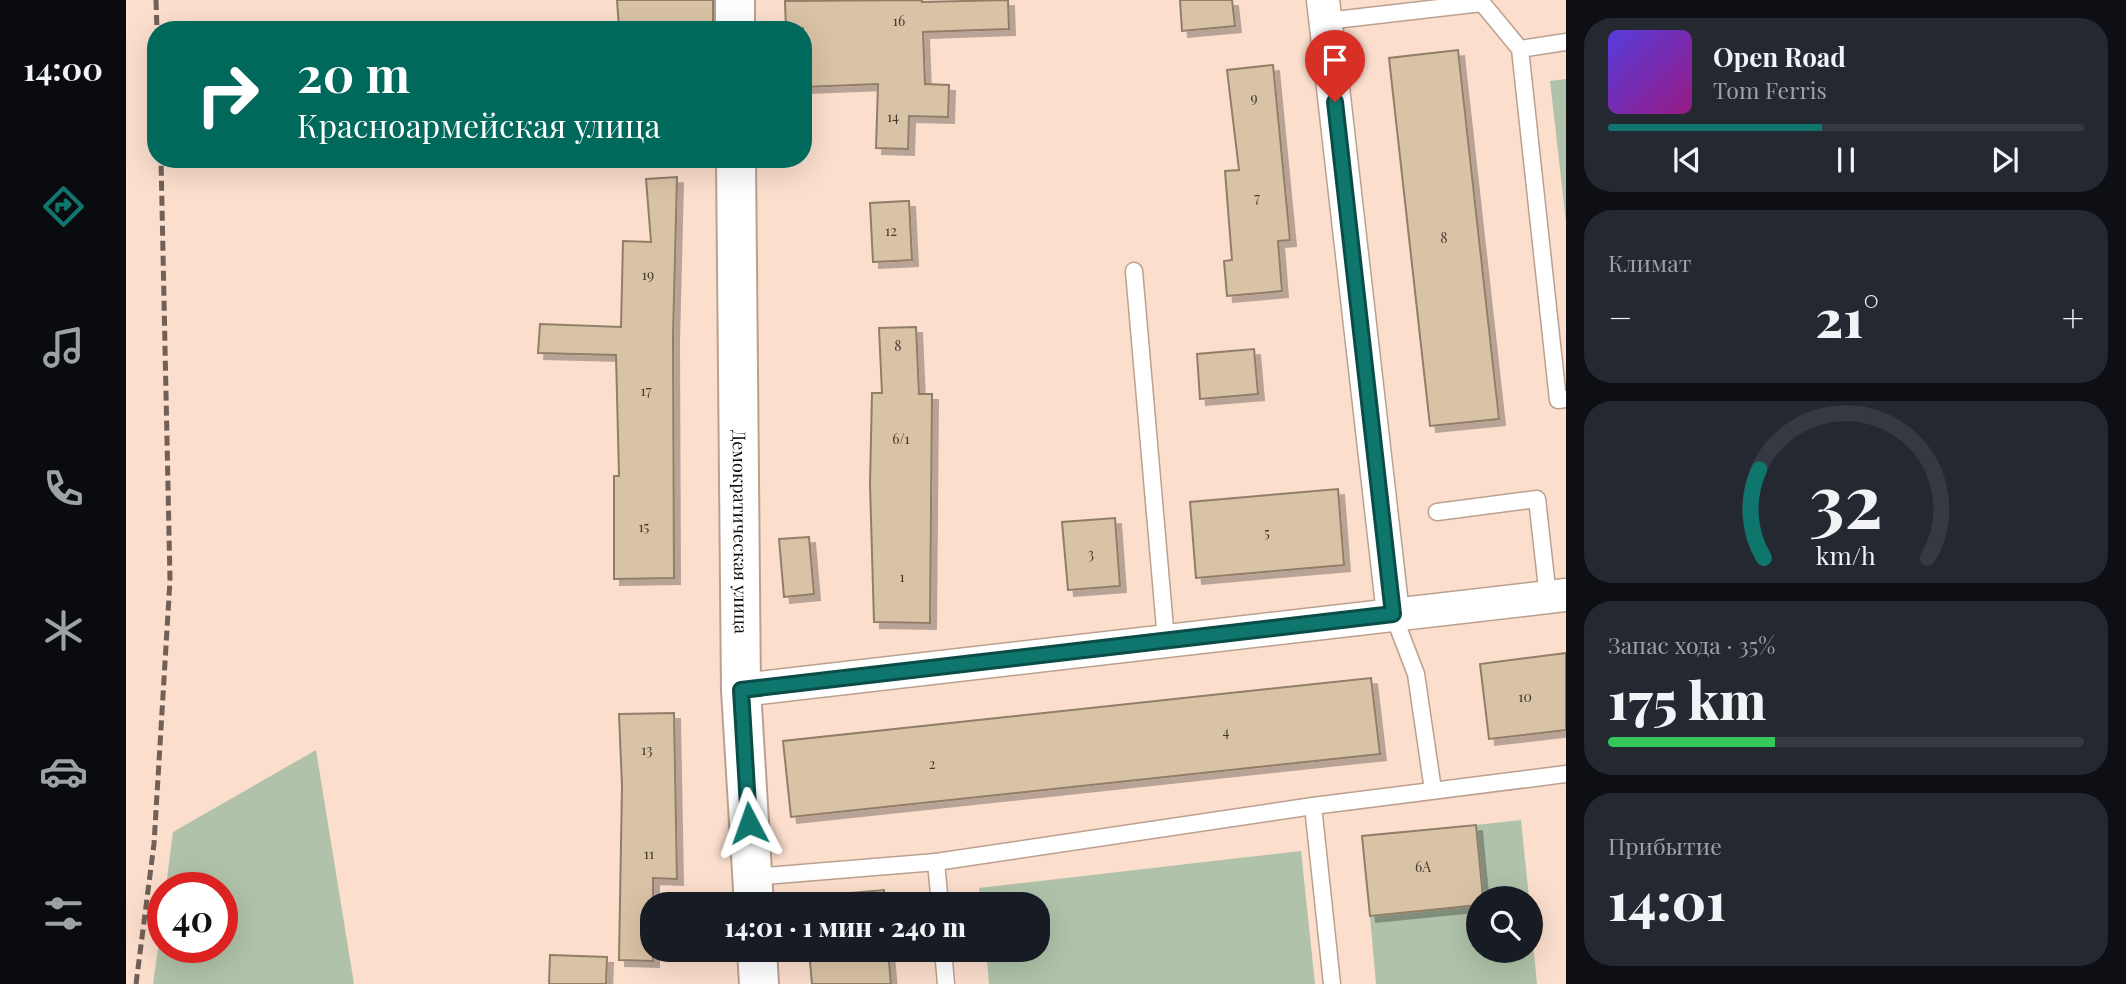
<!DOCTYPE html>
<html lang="ru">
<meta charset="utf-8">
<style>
:root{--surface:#171b24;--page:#242831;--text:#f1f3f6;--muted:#9ea1a6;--line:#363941;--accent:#0f766e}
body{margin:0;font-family:"Playfair Display",serif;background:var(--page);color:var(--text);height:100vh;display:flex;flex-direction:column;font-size:26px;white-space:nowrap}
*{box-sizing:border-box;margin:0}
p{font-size:23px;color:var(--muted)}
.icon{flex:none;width:38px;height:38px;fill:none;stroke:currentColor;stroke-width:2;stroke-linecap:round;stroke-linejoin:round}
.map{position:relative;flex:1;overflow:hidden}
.details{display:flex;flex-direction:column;gap:18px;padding:18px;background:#0d0f14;width:560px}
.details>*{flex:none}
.guide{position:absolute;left:21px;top:21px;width:665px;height:147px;border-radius:28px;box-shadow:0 7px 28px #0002;background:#00695c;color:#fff;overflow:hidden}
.buttons{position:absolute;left:1340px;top:886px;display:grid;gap:14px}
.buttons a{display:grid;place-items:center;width:77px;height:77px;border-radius:50%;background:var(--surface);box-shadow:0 7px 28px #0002;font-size:35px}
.speed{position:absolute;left:21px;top:872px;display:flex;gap:14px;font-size:35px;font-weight:700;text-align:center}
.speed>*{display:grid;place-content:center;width:91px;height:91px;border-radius:50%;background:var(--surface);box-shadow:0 7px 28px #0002;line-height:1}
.speed .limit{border:10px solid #d22;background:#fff;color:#111}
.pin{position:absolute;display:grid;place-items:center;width:60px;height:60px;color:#fff;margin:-72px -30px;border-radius:50% 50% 50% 0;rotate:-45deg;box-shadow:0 0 7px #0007}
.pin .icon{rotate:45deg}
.me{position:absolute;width:77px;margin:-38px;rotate:356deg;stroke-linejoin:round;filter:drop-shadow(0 0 5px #0008)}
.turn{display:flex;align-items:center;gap:24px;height:147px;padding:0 35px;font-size:32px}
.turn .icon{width:91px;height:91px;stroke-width:2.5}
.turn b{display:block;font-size:49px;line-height:60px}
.big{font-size:52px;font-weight:800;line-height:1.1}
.details .card{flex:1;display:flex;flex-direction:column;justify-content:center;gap:10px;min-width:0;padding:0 24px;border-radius:28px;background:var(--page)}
.details .dial{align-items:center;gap:0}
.dial svg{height:182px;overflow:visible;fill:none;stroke:var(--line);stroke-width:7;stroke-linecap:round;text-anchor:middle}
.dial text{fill:var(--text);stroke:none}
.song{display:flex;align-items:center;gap:21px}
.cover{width:84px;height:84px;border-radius:10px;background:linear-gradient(135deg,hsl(250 70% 55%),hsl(310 70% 35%))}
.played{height:7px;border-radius:4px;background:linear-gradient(90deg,var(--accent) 45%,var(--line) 45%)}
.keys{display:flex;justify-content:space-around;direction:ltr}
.heat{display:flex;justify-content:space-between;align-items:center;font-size:38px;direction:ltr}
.charge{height:10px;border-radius:5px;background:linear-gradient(90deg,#34c759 35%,var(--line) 0)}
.trip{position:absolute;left:514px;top:892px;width:410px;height:70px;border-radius:28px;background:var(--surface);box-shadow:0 7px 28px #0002;font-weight:800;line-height:70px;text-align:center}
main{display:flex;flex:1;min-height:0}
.tabs{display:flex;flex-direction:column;width:126px;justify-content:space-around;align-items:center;background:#090b0e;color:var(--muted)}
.tabs .icon{width:49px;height:49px}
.tabs .active{color:var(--accent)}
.tabs b{font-size:32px;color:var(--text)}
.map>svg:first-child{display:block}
.green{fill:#b0c2a9}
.building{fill:#d9c3a6;stroke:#907e67;stroke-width:2;filter:url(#shadow)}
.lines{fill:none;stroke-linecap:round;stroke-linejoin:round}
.service-casing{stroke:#bca08f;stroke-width:19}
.minor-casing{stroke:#bca08f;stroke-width:35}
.tertiary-casing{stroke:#bca08f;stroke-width:42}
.service{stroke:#fff;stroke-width:16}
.minor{stroke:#fff;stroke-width:32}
.tertiary{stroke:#fff;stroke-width:38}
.rail{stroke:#726056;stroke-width:5;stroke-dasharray:10 5;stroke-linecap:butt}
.route-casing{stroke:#0a4d48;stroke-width:18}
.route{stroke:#0f766e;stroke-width:12}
.labels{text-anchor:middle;stroke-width:7;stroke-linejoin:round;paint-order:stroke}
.number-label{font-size:14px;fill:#45382d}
.street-label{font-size:18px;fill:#140a05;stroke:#fff}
</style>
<main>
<nav class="tabs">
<b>14:00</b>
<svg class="icon active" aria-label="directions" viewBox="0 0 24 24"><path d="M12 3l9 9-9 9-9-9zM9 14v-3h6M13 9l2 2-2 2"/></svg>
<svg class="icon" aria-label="music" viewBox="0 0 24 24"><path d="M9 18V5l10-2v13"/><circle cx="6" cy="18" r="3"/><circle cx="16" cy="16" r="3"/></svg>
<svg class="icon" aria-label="phone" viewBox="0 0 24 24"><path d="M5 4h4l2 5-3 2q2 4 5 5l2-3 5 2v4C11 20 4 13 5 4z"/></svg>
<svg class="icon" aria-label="climate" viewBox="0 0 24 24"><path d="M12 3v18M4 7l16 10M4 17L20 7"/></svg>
<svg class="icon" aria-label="car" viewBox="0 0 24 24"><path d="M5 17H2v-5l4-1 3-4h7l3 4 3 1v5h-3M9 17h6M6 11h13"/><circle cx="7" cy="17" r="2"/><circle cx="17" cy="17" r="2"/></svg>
<svg class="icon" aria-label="filters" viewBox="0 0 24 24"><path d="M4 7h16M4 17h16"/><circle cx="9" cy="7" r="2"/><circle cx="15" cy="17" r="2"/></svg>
</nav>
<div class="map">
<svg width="1440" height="984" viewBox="0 0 1440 984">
<defs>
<filter id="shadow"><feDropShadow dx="6" dy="6" stdDeviation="0" flood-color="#0004"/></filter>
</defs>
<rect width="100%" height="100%" fill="#fbdecc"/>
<g class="green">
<path d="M1440,79V222L1424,81Z"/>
<path d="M190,750L228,984H27L37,913V947H96V887H40L47,832Z"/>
<path d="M1395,820L1403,898H1357L1350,825Z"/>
<path d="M1175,851L1189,984H863L860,950H912V905H855L853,888Z"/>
<path d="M1353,905V950H1405V921L1411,984H1250L1244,916Z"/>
</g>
<g class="building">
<path d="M491,0H587V24L493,28Z"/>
<path d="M796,0V2L882,0L883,29L797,32L799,84L823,85L822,117L783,116L782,149L750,148L752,84L677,87V28L660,29L659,1Z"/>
<path d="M1054,0H1106L1109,26L1056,31Z"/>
<path d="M1332,50L1373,419L1304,426L1263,58Z"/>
<path d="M1147,65L1164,240L1152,241L1156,291L1101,296L1098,261L1106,260L1099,171L1113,170L1101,70Z"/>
<path d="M551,177L547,336L548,578L488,579V476H493L490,355L412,353L414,324L495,327L497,241L525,242L520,179Z"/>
<path d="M780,201H783L786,260L747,262L744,203Z"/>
<path d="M790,327L793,394H806L804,623L748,622L744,484L746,393H756L753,328Z"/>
<path d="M1128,349L1132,394L1074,399L1071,354Z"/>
<path d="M1212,489L1218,565L1070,578L1064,502Z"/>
<path d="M989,518L994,586L942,590L936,522Z"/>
<path d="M683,537L688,594L658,597L653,539Z"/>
<path d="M1440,653V730L1363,739L1354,664Z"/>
<path d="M1245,678L1254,754L665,817L657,741Z"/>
<path d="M548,713L551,879L527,878V961L493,960L496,786L493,714Z"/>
<path d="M1350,825L1357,898H1353V905L1244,916L1236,836Z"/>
<path d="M758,890L759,905H680L679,897Z"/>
<path d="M683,950H762L765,984H686Z"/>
<path d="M424,955L481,957L480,984H423Z"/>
</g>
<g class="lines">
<defs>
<g id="service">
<path d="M1200,21L1356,3L1394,49L1432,400L1440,399"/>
<path d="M1394,49L1440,42"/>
<path d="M1008,271L1040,640"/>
<path d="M1311,512L1411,499L1422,597"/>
<path d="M1267,614L1290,674L1307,790"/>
<path d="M810,862L1187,806"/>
<path d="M627,877L810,862L814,905"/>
<path d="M817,950L820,984"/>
<path d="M1206,984L1187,806L1440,774"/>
</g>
<g id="minor">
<path d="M1197,0L1267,614"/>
<path d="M615,690L1440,595"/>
</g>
<g id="tertiary">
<path d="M609,0V30"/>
<path id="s1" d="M610,159L615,690L628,905"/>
<path d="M631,950L633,984"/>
</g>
</defs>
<use href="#service" class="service-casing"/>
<use href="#minor" class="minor-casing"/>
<use href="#tertiary" class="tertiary-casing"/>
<use href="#service" class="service"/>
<use href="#minor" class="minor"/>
<use href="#tertiary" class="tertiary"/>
<g class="rail">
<path d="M30,0L31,30"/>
<path d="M10,984L28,844L44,580L35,159"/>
</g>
</g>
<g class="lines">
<defs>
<path id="route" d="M623,823L615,690L1267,614L1209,102"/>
</defs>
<use href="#route" class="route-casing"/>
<use href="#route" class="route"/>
</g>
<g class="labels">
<g class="number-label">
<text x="773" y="26">16</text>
<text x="1128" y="103">9</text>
<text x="767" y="122">14</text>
<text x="1131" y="203">7</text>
<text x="765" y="236">12</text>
<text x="1318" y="243">8</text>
<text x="522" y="280">19</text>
<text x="772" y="351">8</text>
<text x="520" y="396">17</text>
<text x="775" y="444">6/1</text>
<text x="518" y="532">15</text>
<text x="1141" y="538">5</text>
<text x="965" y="559">3</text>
<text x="776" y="582">1</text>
<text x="1399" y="702">10</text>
<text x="1100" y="737">4</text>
<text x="521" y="755">13</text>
<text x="806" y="769">2</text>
<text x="523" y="859">11</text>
<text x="1297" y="872">6А</text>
</g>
<g class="street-label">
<text dy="6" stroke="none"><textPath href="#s1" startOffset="373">Демократическая улица</textPath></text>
</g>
</g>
</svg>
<div class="buttons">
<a><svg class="icon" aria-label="search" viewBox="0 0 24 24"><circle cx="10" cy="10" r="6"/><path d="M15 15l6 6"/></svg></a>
</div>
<div class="speed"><div class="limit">40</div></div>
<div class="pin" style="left:1209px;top:102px;background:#d93025"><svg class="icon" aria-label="arrive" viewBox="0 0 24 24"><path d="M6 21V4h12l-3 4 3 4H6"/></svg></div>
<svg class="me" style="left:623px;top:823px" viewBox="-20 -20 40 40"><path d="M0-17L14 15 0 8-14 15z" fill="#0f766e" stroke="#fff" stroke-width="4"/></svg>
<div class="trip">14:01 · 1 мин · 240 m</div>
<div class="guide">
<div class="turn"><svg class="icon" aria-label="right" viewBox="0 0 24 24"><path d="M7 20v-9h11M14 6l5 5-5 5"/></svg><div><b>20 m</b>Красноармейская улица</div></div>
</div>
</div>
<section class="details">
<div class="card">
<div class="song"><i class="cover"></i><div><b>Open Road</b><p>Tom Ferris</p></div></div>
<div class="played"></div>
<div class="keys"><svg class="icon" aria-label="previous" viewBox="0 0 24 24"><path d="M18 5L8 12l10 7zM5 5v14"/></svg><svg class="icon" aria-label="pause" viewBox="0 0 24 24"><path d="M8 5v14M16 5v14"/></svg><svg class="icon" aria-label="next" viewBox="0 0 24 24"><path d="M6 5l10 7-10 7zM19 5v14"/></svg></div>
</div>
<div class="card"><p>Климат</p>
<div class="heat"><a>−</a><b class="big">21°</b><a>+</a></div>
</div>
<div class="card dial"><svg viewBox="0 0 100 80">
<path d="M14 69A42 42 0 1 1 86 69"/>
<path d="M14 69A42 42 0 0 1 12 30" stroke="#0f766e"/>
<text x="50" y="56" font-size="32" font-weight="700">32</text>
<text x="50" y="72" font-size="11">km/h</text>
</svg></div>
<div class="card"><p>Запас хода · 35%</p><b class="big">175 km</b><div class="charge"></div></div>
<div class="card"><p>Прибытие</p><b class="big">14:01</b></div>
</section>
</main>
